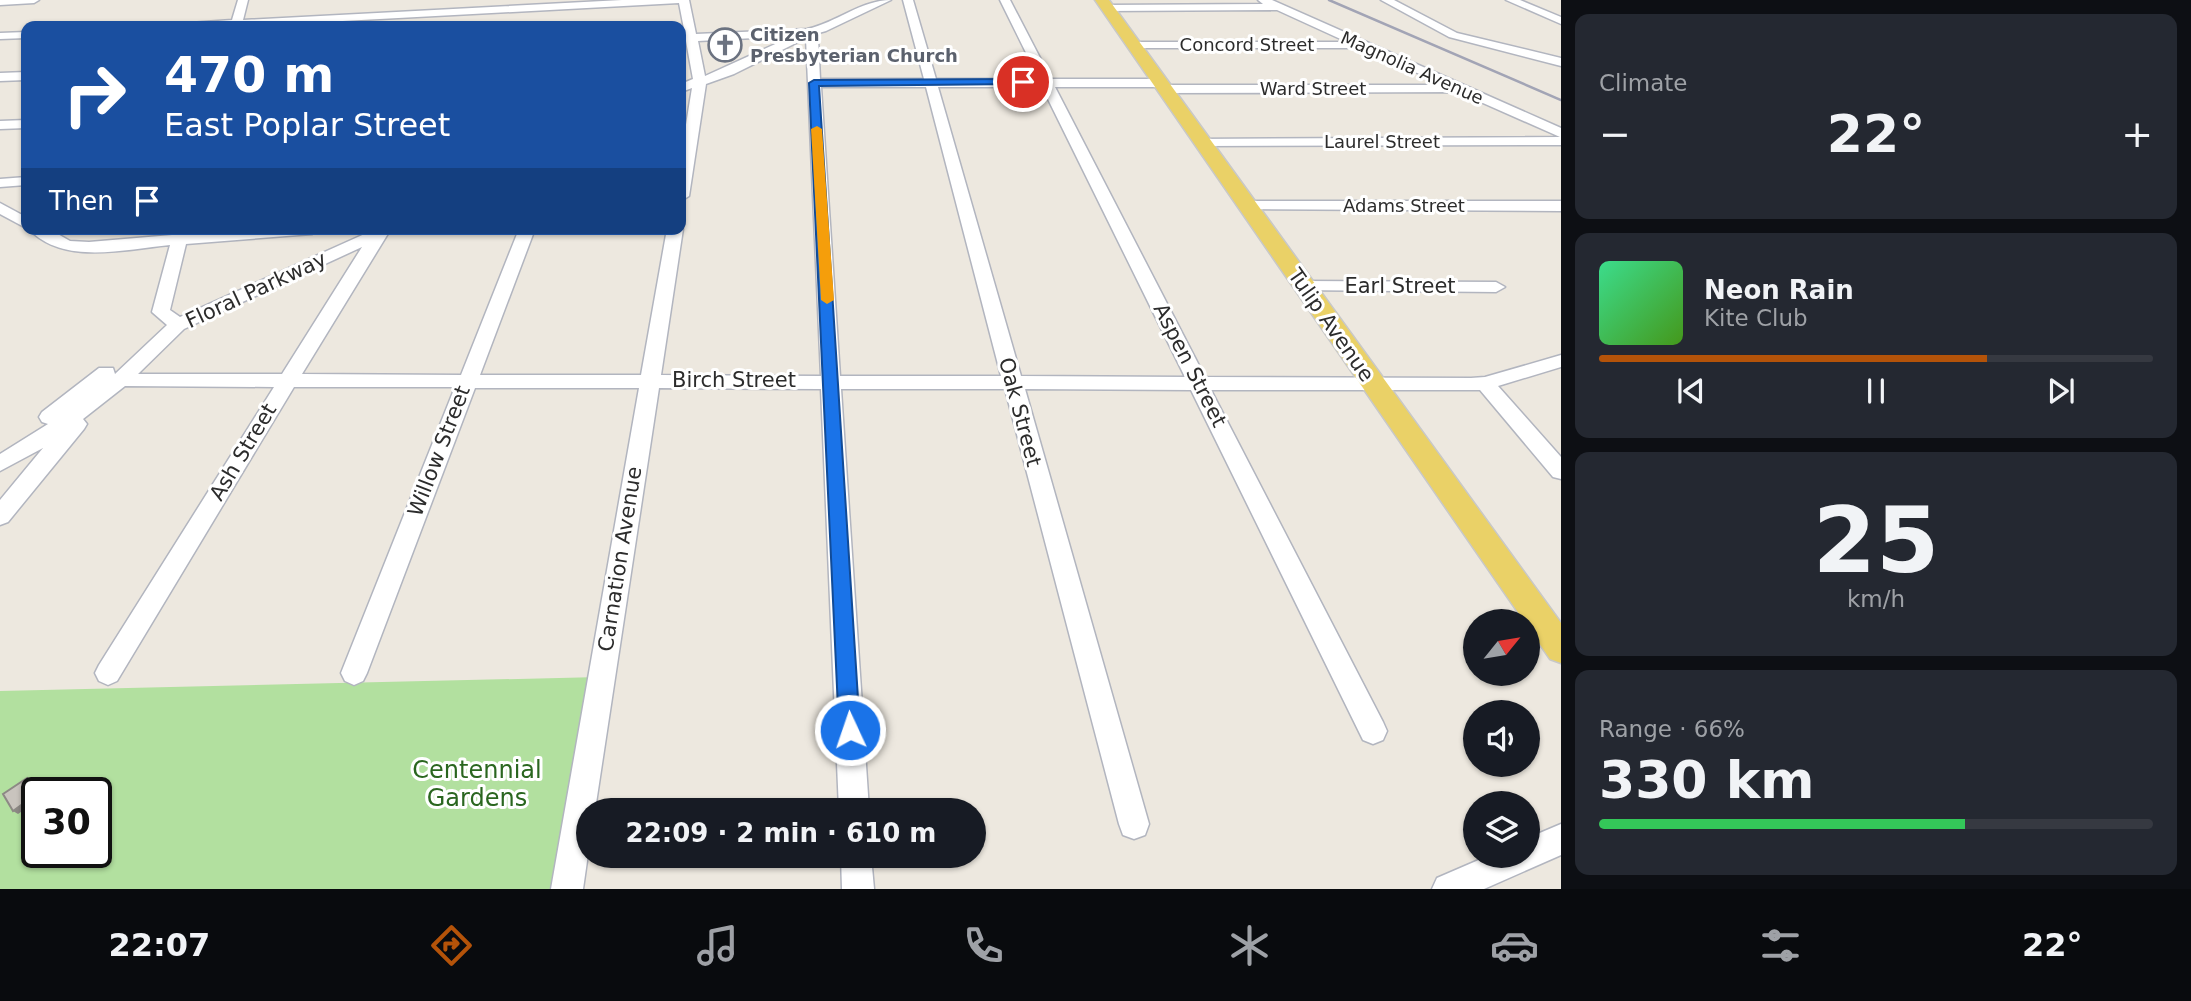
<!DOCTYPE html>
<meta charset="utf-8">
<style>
:root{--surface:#171b24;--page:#242831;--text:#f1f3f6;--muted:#9ea1a6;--line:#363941;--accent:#b45309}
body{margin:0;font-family:"DejaVu Sans",sans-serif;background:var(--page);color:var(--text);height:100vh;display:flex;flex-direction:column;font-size:26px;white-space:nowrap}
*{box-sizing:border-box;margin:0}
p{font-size:23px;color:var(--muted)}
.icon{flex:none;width:38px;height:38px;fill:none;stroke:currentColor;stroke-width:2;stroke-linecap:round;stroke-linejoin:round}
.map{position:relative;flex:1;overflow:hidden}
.sheet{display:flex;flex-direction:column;gap:14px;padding:14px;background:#0d0f14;width:630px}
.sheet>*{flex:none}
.top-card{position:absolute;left:21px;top:21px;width:665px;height:214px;border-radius:14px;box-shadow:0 2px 5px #0004;background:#1a4fa0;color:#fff;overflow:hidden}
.needle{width:46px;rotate:60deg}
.fabs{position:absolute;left:1463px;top:609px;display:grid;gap:14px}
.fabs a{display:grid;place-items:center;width:77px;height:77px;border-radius:50%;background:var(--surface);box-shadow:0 2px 5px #0004;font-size:35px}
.speed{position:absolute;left:21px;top:777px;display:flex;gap:14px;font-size:35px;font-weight:700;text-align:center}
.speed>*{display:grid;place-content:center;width:91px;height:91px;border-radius:50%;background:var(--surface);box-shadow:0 2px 5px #0004;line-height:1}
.speed .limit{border:4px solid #111;border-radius:10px;background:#fff;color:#111}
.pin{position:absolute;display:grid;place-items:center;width:60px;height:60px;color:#fff;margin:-30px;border:4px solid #fff;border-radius:50%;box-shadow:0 2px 7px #0007}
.me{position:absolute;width:77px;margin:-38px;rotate:357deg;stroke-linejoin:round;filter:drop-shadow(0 0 5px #0008)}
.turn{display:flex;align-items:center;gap:24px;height:147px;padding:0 28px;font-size:32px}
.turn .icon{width:91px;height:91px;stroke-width:2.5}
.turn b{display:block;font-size:49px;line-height:60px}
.then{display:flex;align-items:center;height:66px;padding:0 28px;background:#0003;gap:14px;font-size:26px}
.big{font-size:52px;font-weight:700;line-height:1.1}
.sheet .tile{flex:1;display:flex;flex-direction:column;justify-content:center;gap:10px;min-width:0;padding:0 24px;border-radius:14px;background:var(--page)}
.sheet .dial{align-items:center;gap:0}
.dial b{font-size:91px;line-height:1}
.song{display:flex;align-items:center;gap:21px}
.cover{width:84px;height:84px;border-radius:10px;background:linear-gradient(135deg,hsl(150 70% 55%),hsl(100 70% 35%))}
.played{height:7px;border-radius:4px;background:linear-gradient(90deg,var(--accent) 70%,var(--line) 70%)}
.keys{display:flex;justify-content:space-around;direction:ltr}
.heat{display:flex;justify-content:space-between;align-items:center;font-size:38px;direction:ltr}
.charge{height:10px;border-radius:5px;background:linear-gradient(90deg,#34c759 66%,var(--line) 0)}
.trip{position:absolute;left:576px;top:798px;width:410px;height:70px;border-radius:35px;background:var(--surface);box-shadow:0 2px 5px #0004;font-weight:700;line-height:70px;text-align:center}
.tab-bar{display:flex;height:112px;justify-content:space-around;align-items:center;background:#090b0e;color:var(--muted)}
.tab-bar .icon{width:49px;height:49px}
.tab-bar .on{color:var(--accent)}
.tab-bar b{font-size:32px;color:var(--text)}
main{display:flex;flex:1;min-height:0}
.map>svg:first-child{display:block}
.green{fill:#b2e09f;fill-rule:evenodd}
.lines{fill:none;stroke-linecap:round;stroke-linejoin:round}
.minor-casing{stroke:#b2b5bf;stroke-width:3}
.major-casing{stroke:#c8c8c8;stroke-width:3}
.minor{fill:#fff;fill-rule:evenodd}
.major{fill:#ead167;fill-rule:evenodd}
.rail{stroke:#a2a4b5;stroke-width:2.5}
.shaded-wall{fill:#8d8985}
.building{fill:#c9c4be;stroke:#8d8985;stroke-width:2}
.route{fill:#1a73e8;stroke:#114b97;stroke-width:2}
.slow{fill:#f59e0b}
.labels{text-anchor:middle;stroke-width:6;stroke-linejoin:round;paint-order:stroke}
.far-worship-label{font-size:18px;font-weight:bold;fill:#5b616d;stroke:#fff;text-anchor:start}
.far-street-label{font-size:18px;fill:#2c2c2c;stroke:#fff}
.street-label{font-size:21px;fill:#2c2c2c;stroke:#fff}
.near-park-label{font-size:24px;fill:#2a661f;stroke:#fff}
</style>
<main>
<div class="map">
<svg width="1561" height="889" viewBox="0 0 1561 889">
<rect width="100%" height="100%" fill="#ede8df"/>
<path class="green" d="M600,677L568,889H0V691ZM37,793H96V852H37Z"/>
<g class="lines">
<defs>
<g id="minor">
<path d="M0,0H39L34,3L0,5Z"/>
<path d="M238,0H248L243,20L622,0H689L696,34L807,29C836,23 861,0 891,0L826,31L815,34L818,38L820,79H924L903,0H913L936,79H1039L1000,0H1010L1051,79H1160L1164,80L1165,85H1444L1357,46L1352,48H1133L1127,45L1133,42H1347L1277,10L1107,11L1102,8L1107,5L1263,4L1258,0H1272L1561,128V145L1202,146L1197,145V139L1560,137L1458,92L1164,93L1160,92L1159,87H1055L1205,377L1471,378L1485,377L1561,355V367L1498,386L1561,457V479L1553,477L1480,390H1211L1383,722L1387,731L1383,740L1373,744L1363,740L1191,390L1025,389L1149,824L1145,835L1134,839L1123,835L1119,824L1005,389H841L869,810H839L821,389L659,388L595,810H588V854L583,889H551L639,388H475L367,673L363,681L354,685L345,681L341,673L455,387H294L117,681L108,685L99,681L95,673L99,665L274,387L125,386L83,419L87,424L84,429L8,522L0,525V500L43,448L0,471V454L48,424L42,422L39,417L42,412L99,368H113L115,374L167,325L152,312L170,245C126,249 63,266 29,229H49L70,241L89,242L172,235L174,229H190L189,234L249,229H320L312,234L186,244L170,310L180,317L369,232L367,229H387L389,232L302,374L461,375L519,229H535L480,375H641L667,229H681V226L683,229L661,375L821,376L806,38L734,74L706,84L689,196L681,201V155L692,88L681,92V84L693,79L686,41H681V35L685,34L679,3L248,26H184L190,23L232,20ZM793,36L705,76L698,41ZM821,87H926L1001,376H840ZM938,87H1042L1185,377L1021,376ZM362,247L282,374H138L184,329Z"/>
<path d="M1381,0H1394L1457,33L1561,58V66L1449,37Z"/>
<path d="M1506,0H1520L1561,17V24Z"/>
<path d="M26,32V38L0,39V33Z"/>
<path d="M26,72V80L0,81V73Z"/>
<path d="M26,120V128L0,129V121Z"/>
<path d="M26,177V185L0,187V179Z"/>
<path d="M1247,201H1561V211L1242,209L1239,206L1242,203Z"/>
<path d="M0,203L26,217V228L0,214Z"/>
<path d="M1304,281L1496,282L1505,287L1496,292L1298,290L1295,286Z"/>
<path d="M1561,824V855L1484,889H1432L1437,878L1488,856H1528V838Z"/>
<path d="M841,856H871L874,889H842Z"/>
</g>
<path id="major" d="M1095,0H1109L1561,623V663L1550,659L1528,627V621H1524Z"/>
</defs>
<use href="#minor" class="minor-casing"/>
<use href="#major" class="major-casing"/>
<use href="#minor" class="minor"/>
<use href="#major" class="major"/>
<path class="rail" d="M1329,0L1561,100"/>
</g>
<g class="shaded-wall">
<path d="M27,778L32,782L41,793H38Z"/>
<path d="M37,794V801L18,814L13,811Z"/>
</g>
<path class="building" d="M27,778L39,792L13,811L3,794Z"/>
<path class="route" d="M1023,79L1027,82L1026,84L819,86L860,730L857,737L850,740L842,737L839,730L809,83L814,80Z"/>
<path class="slow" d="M817,126L822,129L834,300L827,304L821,300L811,129Z"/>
<defs>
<symbol id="church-ring" viewBox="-11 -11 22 22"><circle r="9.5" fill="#fff" stroke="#6b7280" stroke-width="1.5"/><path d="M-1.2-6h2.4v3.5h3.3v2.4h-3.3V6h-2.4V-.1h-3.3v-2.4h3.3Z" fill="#6b7280"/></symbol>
</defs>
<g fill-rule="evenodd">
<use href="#church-ring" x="706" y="26" width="38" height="38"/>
</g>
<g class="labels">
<g class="far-worship-label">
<text x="750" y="41">Citizen<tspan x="750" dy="21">Presbyterian Church</tspan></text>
</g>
<g class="far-street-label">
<text x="1247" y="51">Concord Street</text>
<text transform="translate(1412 68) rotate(24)" y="6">Magnolia Avenue</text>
<text x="1313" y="95">Ward Street</text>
<text x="1382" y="148">Laurel Street</text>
<text x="1404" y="212">Adams Street</text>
</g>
<g class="street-label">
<text x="1400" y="293">Earl Street</text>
<text transform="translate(256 290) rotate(-25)" y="7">Floral Parkway</text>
<text transform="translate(1331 325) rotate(55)" y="7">Tulip Avenue</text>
<text transform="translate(1190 365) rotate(63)" y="7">Aspen Street</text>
<text x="734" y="387">Birch Street</text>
<text transform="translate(1020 412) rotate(75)" y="7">Oak Street</text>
<text transform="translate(439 451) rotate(-69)" y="7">Willow Street</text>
<text transform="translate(243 452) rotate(-59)" y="7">Ash Street</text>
<text transform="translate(620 559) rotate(-81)" y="7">Carnation Avenue</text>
</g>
<g class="near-park-label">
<text x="477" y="778">Centennial<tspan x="477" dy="28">Gardens</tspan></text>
</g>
</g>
</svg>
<div class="fabs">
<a><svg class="needle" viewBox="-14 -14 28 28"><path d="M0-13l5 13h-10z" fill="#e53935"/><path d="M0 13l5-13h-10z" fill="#9ea1a6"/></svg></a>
<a><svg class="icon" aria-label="sound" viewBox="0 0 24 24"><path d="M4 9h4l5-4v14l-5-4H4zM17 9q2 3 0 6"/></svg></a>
<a><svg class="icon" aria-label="layers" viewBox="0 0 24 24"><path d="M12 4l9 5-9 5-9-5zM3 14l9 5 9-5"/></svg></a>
</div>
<div class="speed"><div class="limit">30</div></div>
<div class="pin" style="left:1023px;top:82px;background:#d93025"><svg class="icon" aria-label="arrive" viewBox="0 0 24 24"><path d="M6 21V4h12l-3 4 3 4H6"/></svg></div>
<svg class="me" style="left:850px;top:730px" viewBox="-20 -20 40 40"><circle r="17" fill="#1a73e8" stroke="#fff" stroke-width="3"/><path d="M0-11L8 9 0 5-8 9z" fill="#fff"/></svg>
<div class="trip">22:09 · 2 min · 610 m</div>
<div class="top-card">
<div class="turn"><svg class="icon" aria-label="right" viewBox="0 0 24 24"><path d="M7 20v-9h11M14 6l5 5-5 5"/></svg><div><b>470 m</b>East Poplar Street</div></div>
<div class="then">Then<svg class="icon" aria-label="arrive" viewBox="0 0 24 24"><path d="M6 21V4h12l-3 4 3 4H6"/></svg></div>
</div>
</div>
<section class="sheet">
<div class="tile"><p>Climate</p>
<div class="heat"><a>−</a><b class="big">22°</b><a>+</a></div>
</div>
<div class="tile">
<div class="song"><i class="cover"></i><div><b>Neon Rain</b><p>Kite Club</p></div></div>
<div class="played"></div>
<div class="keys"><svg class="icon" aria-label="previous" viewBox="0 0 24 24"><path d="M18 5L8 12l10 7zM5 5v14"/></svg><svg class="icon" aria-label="pause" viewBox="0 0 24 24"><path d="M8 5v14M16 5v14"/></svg><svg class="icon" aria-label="next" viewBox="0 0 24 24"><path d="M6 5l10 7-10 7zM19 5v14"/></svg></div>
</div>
<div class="tile dial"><b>25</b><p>km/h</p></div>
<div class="tile"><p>Range · 66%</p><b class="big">330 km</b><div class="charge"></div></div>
</section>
</main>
<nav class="tab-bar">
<b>22:07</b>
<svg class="icon on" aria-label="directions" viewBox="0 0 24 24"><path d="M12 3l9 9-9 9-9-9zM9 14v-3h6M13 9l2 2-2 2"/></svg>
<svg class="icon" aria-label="music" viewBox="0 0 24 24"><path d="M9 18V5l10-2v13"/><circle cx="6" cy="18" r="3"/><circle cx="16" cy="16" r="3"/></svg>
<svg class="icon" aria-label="phone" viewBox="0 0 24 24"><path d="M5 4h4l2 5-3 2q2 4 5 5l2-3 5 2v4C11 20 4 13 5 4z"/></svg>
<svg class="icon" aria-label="climate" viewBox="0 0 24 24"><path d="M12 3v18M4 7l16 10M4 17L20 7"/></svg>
<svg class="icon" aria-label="car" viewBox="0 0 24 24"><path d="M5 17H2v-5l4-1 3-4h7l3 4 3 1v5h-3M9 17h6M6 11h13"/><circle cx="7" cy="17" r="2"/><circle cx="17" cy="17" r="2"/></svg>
<svg class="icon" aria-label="filters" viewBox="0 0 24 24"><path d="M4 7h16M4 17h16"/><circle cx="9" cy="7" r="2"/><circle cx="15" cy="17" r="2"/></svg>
<b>22°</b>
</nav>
